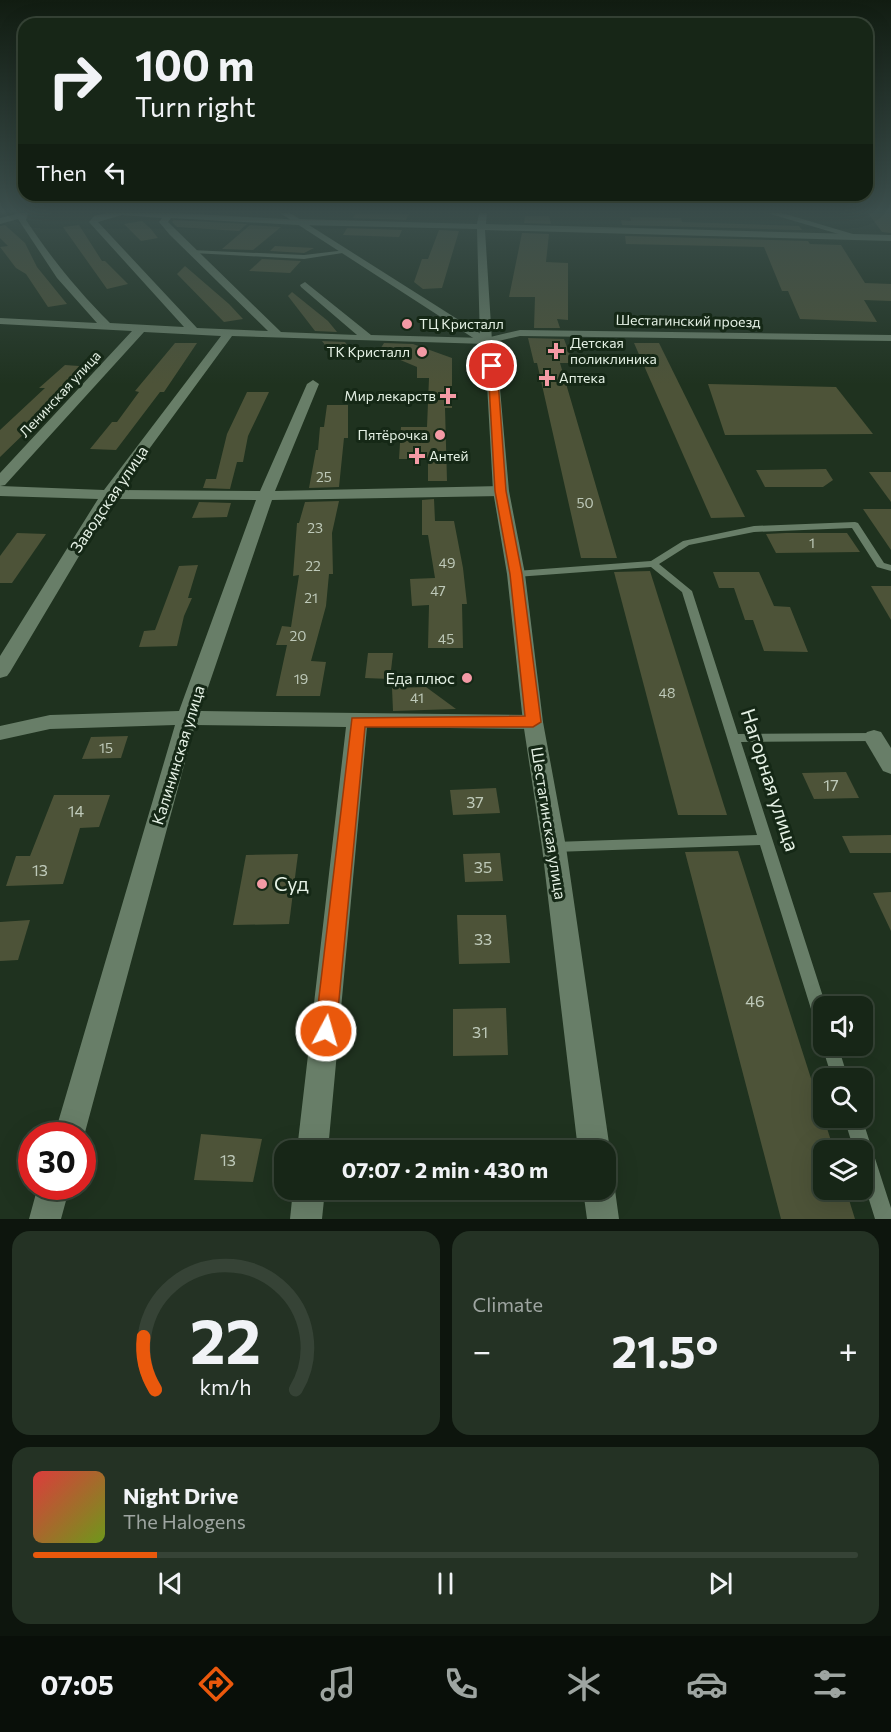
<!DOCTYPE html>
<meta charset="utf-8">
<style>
:root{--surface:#172617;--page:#243224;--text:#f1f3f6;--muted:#9ea5a1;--line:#364336;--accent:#ea580c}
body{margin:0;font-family:Commissioner,sans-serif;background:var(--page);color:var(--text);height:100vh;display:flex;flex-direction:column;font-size:22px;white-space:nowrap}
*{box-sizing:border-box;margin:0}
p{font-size:20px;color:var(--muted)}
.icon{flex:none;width:33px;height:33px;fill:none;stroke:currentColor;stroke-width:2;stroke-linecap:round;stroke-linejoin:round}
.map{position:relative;height:1219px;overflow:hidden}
.panel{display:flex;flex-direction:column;gap:12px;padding:12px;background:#0d150d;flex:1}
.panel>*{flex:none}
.banner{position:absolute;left:18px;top:18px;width:855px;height:183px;border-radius:18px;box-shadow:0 6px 24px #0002,0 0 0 2px var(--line);background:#172617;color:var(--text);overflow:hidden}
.controls{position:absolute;left:813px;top:996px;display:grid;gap:12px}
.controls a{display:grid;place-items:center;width:60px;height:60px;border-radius:12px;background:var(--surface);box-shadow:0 6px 24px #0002,0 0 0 2px var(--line);font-size:30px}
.speed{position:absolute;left:18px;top:1122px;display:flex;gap:12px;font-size:30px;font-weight:700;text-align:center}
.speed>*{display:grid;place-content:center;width:78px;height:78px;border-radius:50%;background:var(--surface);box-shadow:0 6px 24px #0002,0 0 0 2px var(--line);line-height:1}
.speed .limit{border:9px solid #d22;background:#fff;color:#111}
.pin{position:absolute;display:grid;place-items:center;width:51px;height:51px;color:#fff;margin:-26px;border:3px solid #fff;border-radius:50%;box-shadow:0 2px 6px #0007}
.me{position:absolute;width:66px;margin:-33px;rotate:6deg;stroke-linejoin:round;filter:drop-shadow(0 0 4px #0008)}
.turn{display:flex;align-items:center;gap:21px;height:126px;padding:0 18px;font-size:27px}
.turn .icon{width:78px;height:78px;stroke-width:2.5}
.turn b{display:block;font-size:42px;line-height:51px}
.then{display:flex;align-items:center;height:57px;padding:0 18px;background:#0003;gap:12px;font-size:22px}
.big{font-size:45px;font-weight:700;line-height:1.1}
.panel .widget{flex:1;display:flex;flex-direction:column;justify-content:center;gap:9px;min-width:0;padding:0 21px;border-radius:18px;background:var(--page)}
.panel .dial{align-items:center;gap:0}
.dial svg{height:156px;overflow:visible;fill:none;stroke:var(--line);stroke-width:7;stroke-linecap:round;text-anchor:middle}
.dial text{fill:var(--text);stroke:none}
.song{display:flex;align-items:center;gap:18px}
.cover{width:72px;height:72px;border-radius:9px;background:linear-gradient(135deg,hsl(0 70% 55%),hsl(80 70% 35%))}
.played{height:6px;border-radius:3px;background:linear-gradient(90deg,var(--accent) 15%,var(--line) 15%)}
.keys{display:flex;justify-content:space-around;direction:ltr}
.heat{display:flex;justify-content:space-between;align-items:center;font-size:33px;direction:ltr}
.panel .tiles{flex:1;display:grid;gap:12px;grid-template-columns:1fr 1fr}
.widget:last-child{grid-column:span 2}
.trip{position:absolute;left:274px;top:1140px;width:342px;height:60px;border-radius:18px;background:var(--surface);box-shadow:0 6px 24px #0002,0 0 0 2px var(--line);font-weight:700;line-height:60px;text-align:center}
.tabs{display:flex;height:96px;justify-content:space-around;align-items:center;background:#090f09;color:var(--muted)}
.tabs .icon{width:42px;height:42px}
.tabs .selected{color:var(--accent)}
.tabs b{font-size:27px;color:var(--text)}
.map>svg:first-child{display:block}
.building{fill:#4d5338}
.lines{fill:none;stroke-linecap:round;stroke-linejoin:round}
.service{fill:#687e68;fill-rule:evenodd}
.minor{fill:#687e68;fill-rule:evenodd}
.tertiary{fill:#687e68;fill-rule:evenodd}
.secondary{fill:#687e68;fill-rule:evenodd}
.route{fill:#ea580c;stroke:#983908;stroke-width:1.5}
.poi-dot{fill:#f49aa5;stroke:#152816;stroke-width:2}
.labels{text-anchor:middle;stroke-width:6;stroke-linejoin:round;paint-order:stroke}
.far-street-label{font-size:14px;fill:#e4f0e4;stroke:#152816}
.far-poi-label{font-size:14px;fill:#e4f0e4;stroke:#152816;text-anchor:start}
.number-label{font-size:14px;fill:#bec9b9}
.street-label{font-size:16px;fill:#e4f0e4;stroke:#152816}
.poi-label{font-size:16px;fill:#e4f0e4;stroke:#152816;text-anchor:end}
.near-number-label{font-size:16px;fill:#bec9b9}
.near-street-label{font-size:20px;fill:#e4f0e4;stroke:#152816}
.near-poi-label{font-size:20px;fill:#e4f0e4;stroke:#152816;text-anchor:start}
</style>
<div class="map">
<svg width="891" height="1219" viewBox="0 0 891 1219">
<rect width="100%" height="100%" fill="#1f321f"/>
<g class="building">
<path d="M356,213H382L409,214L406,220L353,218Z"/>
<path d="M868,213H891V233L882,232Z"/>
<path d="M525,216H549L551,224L524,223Z"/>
<path d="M630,217L681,218L682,222L799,226L802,230L622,225L621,220L631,221Z"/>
<path d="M174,220L247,224L239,231L177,227L172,222Z"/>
<path d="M142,221L150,228L158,238L141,241L124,224Z"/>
<path d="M5,225L25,243L37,267L67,304L48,307L26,274L16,268L0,247L8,246L0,238V226Z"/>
<path d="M79,225L102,261H105L128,284L107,289L63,227Z"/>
<path d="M250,225L281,227L253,250L222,249Z"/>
<path d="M347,228L402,230L399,237L343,235Z"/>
<path d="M439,230L459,231L442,288L423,289L414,282L422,259H428Z"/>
<path d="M522,233L549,234L546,262L568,263V320L557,319L560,328H534L535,297H509Z"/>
<path d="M625,236L808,241L810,244L841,245L865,283L891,284V301L864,300L877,322L800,319L788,291H782L764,247L626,244Z"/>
<path d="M275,246L314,248L304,253L270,251Z"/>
<path d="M262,259L301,261L290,273L249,271Z"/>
<path d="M185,266L229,304L243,319L224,322L177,274Z"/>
<path d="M292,292L328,321L337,332L315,331L288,296Z"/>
<path d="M528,338L564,339L573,363H560L617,558H581L537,363H534Z"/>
<path d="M322,341L345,342L350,349H328Z"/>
<path d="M175,343H197L164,392H160L116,450L90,449L112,422H117L139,392L135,391Z"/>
<path d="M384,343L413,344L452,358V408H445L447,481H428V459H399L401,427H427L429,378H417V367L379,351Z"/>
<path d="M634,343H659L745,517L711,518Z"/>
<path d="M65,365L93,367L0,457V430L45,388H39Z"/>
<path d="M708,384L836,387L873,434L725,435Z"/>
<path d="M247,392H269L248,436L243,462H237L230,489L203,488L206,479H216L227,434Z"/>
<path d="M327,405H348V438H344L339,487L309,488L316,450H318L320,427H324Z"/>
<path d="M826,469L833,480L823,487H765L756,470Z"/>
<path d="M869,472H891V502Z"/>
<path d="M434,499L435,521H454L463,568L467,604H462L463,648H428L429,605L412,606L410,579L435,578L428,535H422V500Z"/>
<path d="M339,501L332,533L333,574H329L326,606L311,661L326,662L320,696H276L287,645H276L282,626L291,627L299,575L293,576L297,523H299L305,502Z"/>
<path d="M199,502L231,503L227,517L192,518Z"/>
<path d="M863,509H891V550Z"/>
<path d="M17,533L46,534L12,583H0V556Z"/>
<path d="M786,533H847L860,552L776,553L766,534Z"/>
<path d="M198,565L188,598H192L184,616L177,646L139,647L144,631L155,630L179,566Z"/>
<path d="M650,571L727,815H678L614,572Z"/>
<path d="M713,572H759L774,606L790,607L808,652L764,651L753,620H745L734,588H719Z"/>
<path d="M871,586H891V620Z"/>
<path d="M368,653H393L390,679L365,678Z"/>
<path d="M426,687L456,709L393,711L392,688Z"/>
<path d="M128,736L121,758L82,759L91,737Z"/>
<path d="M846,772L859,798L814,799L802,773Z"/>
<path d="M496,788L500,813L453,815L450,790Z"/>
<path d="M54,795H110L99,827L80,828L63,884L6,886L16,856H30Z"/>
<path d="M891,835V853H850L842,836Z"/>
<path d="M738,851L834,1150H824V1190H846L855,1219H781L685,852Z"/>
<path d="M500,853L503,881L465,882L463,854Z"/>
<path d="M298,854L289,924L233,925L246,855Z"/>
<path d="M891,892V931L873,893Z"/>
<path d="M457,915H506L510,963L459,964Z"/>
<path d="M30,920L18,960L0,961V922Z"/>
<path d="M506,1008L508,1055L453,1056V1009Z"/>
<path d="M201,1134L262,1139L253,1182L194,1180Z"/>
</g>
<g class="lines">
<g class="service">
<path d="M191,250L304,255L346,250L349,252L304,259L193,253Z"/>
<path d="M855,522L858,523L884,563L891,565V571L877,567L852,528L754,532L689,545L659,564L692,591L738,734L874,733L878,734L880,737L878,740L874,741L741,742L826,1006H824V1032L818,1030L816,1025L760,845L554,852L549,851L547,847L549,843L554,842L757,835L682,592L651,567L516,577L511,574L516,571L651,561L683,541L754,526Z"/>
<path d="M824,1042V1046H838L848,1078H832L822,1046Z"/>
<path d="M844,1118H862L891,1208V1219H875L862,1177V1150H854Z"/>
</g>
<g class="minor">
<path d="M20,213H28L26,220C51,258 78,291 110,323L184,327L89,222L94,216L107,213H178L301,220L298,225L171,218L168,222L281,332L357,335L301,287L300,285L305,282L371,335L486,338L520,330L891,335V341L520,336L486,344L232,336L119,490L260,491L307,384L313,380L319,384L275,491L501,486L509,491L501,496L272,500L200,711L533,715L540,717L543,722L540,727L533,729L367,727L328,1150H297L346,727L195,725L84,1136L82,1141V1136H54L175,725L50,729L0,740V726L50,715L179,711L256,500L113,499L10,672L7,676L0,678V656L98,499L0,496V473L132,331L0,324V318L97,323L57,278L18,219L0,224V218ZM122,215L162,218L159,222L170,235L268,331L197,328L98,222ZM144,332L221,336L104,490L0,486L5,485Z"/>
<path d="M767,213H782L863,237L859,240Z"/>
<path d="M874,730L881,732L891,748V774L883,771L863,737L867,732Z"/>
<path d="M38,1186H70L61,1219H29Z"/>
<path d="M293,1190H325L322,1219H290Z"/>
</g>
<path class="tertiary" d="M479,213H487L486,224L891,235V241L485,230L492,341L486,344L480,341L477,229L298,225L294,222L298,219L477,224Z"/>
<g class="secondary">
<path d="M280,213H290L492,341L498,366L509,491L525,574L543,722L566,847L610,1150L606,1159V1150H578L542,847L523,722L507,574L493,491L486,366L481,343Z"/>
<path d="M606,1177L610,1179L615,1190L619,1219H587L583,1190H606Z"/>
</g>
</g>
<linearGradient id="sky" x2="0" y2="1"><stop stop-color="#111c11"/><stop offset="0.55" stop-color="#3c4f4d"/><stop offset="1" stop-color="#3c4f4d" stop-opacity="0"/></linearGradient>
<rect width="891" height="384" fill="url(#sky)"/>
<path class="route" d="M492,363L497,366L506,491L522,574L541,722L533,727H365L336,1031L333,1038L326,1041L318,1038L315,1031L352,718L525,716L510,574L495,491L488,366Z"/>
<g class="poi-dot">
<circle cx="407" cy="324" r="6"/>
<path d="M553 342h6v6h6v6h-6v6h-6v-6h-6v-6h6z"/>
<circle cx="422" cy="352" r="6"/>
<path d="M544 369h6v6h6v6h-6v6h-6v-6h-6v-6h6z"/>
<path d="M445 387h6v6h6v6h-6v6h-6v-6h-6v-6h6z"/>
<circle cx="440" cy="435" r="6"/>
<path d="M414 447h6v6h6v6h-6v6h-6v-6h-6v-6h6z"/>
<circle cx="467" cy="678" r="6"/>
<circle cx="262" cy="884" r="6"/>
</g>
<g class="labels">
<g class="far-street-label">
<text transform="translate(688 321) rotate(1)" y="5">Шестагинский проезд</text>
<text transform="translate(60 394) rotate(-47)" y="5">Ленинская улица</text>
</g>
<g class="far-poi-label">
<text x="419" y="329">ТЦ Кристалл</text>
<text x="570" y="348">Детская<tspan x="570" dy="16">поликлиника</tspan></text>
<text x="410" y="357" text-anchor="end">ТК Кристалл</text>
<text x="559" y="383">Аптека</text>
<text x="436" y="401" text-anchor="end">Мир лекарств</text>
<text x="428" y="440" text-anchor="end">Пятёрочка</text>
<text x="429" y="461">Антей</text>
</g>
<g class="number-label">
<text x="324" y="482">25</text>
<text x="585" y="508">50</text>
<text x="315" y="533">23</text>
<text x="812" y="548">1</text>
<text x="447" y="568">49</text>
<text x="313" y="571">22</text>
<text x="438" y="596">47</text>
<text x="311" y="603">21</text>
<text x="298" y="641">20</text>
<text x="446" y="644">45</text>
<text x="301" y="684">19</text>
<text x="667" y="698">48</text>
<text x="417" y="703">41</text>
<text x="106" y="753">15</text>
</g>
<g class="street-label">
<text transform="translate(109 499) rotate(-56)" y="6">Заводская улица</text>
<text transform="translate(178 755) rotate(-73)" y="6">Калининская улица</text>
<text transform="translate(549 823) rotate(81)" y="6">Шестагинская улица</text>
</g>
<g class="poi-label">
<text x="455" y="684">Еда плюс</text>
</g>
<g class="near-number-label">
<text x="831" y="791">17</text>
<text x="475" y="808">37</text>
<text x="76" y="817">14</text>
<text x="483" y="873">35</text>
<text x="40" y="876">13</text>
<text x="483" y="945">33</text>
<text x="755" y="1007">46</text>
<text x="480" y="1038">31</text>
<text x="228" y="1166">13</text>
</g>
<g class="near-street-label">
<text transform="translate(770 780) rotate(72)" y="7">Нагорная улица</text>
</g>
<g class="near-poi-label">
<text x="274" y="891">Суд</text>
</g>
</g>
</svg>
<div class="controls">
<a><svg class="icon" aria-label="sound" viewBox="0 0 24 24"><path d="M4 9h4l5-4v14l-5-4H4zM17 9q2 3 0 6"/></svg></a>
<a><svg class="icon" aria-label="search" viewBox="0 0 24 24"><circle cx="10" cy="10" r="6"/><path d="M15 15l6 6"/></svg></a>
<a><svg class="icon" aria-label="layers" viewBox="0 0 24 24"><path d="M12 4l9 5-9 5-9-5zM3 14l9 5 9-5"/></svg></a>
</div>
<div class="speed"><div class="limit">30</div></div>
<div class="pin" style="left:492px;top:366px;background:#d93025"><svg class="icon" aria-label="arrive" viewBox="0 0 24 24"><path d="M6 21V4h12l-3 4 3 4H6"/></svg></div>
<svg class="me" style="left:326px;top:1031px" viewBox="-20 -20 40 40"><circle r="17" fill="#ea580c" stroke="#fff" stroke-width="3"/><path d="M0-11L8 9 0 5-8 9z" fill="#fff"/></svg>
<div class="trip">07:07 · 2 min · 430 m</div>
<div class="banner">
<div class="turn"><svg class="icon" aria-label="right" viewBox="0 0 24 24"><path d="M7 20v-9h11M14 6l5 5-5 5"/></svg><div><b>100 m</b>Turn right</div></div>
<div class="then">Then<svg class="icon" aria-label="left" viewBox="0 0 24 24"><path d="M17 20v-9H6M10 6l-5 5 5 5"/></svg></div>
</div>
</div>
<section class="panel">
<div class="tiles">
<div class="widget dial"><svg viewBox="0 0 100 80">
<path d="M14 69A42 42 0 1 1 86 69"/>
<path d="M14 69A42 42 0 0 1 8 42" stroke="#ea580c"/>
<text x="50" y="56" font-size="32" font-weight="700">22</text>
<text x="50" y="72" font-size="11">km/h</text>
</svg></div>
<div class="widget"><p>Climate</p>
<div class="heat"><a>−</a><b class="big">21.5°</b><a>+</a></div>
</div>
<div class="widget">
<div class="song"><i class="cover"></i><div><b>Night Drive</b><p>The Halogens</p></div></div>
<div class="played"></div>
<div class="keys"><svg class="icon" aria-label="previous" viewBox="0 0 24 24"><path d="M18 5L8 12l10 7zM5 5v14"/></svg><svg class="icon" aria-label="pause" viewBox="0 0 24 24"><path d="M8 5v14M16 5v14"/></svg><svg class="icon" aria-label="next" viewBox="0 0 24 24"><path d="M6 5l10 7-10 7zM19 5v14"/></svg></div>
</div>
</div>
</section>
<nav class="tabs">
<b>07:05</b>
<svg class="icon selected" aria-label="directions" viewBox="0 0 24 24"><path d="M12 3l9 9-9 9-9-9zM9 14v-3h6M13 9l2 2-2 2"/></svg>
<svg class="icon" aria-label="music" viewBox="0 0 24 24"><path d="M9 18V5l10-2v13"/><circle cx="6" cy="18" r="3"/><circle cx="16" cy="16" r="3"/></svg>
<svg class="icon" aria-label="phone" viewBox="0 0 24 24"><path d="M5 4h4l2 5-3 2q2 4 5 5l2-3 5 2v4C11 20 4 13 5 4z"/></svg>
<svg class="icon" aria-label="climate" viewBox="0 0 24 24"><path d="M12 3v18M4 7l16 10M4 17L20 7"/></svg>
<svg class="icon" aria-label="car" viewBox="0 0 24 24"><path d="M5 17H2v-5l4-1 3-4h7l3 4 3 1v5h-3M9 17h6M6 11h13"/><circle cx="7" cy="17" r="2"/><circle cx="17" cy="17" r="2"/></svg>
<svg class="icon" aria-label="filters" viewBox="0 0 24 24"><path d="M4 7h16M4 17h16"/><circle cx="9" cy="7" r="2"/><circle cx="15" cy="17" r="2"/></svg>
</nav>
